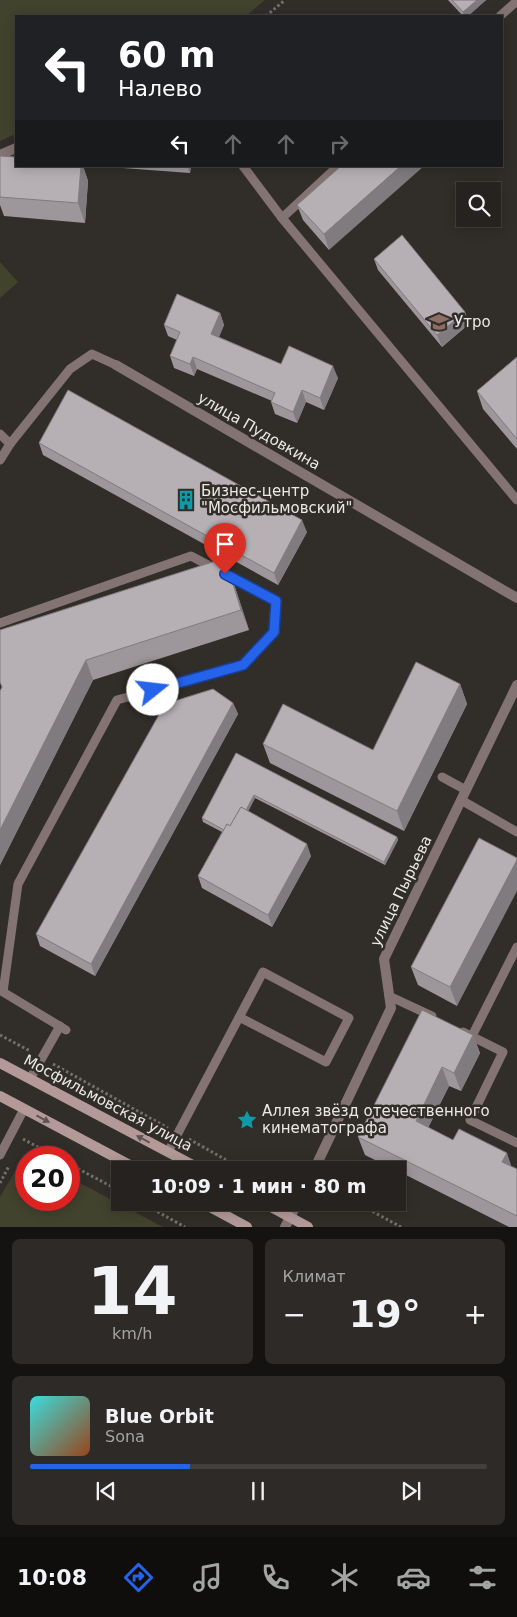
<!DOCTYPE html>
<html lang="ru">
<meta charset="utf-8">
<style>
:root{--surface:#25221f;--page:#2d2a28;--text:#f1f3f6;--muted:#a3a4a4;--line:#423f3d;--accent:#2563eb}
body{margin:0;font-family:"DejaVu Sans",sans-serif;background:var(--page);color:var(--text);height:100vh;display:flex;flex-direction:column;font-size:19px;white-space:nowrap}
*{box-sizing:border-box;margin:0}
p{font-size:16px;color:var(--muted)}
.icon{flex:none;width:28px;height:28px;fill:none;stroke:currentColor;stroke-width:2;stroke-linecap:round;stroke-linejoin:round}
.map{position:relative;height:1227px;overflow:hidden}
.details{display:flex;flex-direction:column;gap:12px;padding:12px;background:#141311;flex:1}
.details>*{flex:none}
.hud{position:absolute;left:15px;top:15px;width:488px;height:152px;border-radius:0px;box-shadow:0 2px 12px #0003,0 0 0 1px var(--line);background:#202124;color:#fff;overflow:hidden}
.tools{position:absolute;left:456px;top:182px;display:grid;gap:10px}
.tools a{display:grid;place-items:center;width:45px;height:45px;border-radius:0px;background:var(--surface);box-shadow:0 2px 12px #0003,0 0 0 1px var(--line);font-size:25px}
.speed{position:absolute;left:15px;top:1146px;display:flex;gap:10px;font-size:25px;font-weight:700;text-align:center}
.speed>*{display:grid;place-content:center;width:65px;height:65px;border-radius:50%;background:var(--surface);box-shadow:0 2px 12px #0003,0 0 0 1px var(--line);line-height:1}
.speed .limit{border:8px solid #d22;background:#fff;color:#111}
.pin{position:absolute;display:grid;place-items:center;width:42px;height:42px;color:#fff;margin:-51px -21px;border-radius:50% 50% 50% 0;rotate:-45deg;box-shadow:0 0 5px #0007}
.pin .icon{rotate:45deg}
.me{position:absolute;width:55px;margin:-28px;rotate:74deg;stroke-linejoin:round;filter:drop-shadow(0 0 4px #0008)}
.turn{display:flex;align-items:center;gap:18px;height:105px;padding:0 20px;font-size:22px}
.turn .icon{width:65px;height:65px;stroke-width:2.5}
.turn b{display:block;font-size:35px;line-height:42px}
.lanes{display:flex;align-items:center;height:48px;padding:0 20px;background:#0003;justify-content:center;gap:25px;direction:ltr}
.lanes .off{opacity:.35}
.big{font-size:38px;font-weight:600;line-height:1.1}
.details .widget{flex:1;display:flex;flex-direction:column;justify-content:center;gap:8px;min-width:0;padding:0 18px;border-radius:8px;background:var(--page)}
.details .dial{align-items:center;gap:0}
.dial b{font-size:65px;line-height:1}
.song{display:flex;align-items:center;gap:15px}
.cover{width:60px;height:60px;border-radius:8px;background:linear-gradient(135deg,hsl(180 70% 55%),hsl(20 70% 35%))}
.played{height:5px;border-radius:2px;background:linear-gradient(90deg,var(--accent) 35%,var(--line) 35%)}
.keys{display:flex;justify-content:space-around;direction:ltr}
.heat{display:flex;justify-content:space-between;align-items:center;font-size:28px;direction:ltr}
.details .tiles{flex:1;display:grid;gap:12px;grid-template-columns:1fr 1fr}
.widget:last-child{grid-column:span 2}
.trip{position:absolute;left:111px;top:1161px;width:295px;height:50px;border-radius:0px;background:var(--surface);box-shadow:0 2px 12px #0003,0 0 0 1px var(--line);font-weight:600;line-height:50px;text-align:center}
.tab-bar{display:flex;height:80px;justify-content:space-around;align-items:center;background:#0f0e0c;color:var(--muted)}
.tab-bar .icon{width:35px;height:35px}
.tab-bar .selected{color:var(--accent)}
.tab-bar b{font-size:22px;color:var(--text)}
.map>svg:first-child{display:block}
.green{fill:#42432d}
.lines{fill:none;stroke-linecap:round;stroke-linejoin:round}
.path{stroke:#74706d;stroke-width:3;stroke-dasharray:2.5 2.5;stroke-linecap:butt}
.lane{stroke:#837372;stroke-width:9}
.street{stroke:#837372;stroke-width:10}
.secondary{stroke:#b39a98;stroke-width:10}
.wall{fill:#9d979b}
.shaded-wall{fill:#7f7b7e}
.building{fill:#b6b0b4;stroke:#7f7b7e}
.oneway{fill:#5e5350}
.route-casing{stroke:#184099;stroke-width:12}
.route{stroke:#2563eb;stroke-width:9}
.labels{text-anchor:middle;stroke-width:5;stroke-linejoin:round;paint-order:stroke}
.poi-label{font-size:15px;fill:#ebe8e6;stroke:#312d29;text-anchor:start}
.street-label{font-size:15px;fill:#ebe8e6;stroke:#312d29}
</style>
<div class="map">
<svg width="517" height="1227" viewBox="0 0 517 1227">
<rect width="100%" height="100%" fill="#312d29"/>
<g class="green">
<path d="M0,0H265L246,16H16V134L0,141Z"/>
<path d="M0,262L18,282L0,298Z"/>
<path d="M17,1168L26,1172V1200H69V1193L72,1194L80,1183L163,1227H0V1197Z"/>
</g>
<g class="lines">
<g class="path">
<path d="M266,16L285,0"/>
<path d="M0,1035L30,1051"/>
<path d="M53,1064L168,1128"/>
<path d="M23,1139L58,1158"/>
<path d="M189,1139L244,1170"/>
<path d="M69,1164L120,1191"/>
<path d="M0,1183L9,1166"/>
<path d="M140,1202L185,1227"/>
<path d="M355,1202L401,1227"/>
</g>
<g class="lane">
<path d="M500,16L517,1"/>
<path d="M243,166L282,218"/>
<path d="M338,166L282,218L517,500"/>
<path d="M0,434L10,444L0,460"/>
<path d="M10,444L70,369L92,354L116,365"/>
<path d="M0,623L191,556L276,601L274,632L243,665L117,700L18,884L3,992L66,1030"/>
<path d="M442,777L466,790"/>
<path d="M461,800L517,832"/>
<path d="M389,996L432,1016"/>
<path d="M463,1032L503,1052L470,1120L517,1143"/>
<path d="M472,1036L517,947"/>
<path d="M30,1079L60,1026"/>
<path d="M168,1152L263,972L349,1018L326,1062L239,1017"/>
<path d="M0,1155L24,1109"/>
</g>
<g class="street">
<path d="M0,155L16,148"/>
<path d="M116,365L517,598"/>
<path d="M314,1170L391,1008L384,959L517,685"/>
<path d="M285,1227L298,1202"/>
</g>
<g class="secondary">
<path d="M0,1063L202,1170"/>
<path d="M0,1096L139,1170"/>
<path d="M201,1202L247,1227"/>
<path d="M262,1202L308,1227"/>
</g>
</g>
<g class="wall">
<path d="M448,0H486L468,16H463Z"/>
<path d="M0,156L16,166H83L88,181L85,223L4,216L0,205Z"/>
<path d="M109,166H191L190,173L109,167Z"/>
<path d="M341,166L329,250L303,220L297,205Z"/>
<path d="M374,259L465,312L469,324L442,347L378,270Z"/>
<path d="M220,313L224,325L219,337L281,364L338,378L324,410L306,402L297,423L275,414L271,402L272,401L197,369L194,376L174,368L170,356L177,340L168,336L164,325Z"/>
<path d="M517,357V449L483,409L477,391Z"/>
<path d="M39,443L307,532L278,585L43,455Z"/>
<path d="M225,558L232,578L249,630L93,680L0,865V691Z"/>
<path d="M460,684L467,704L404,831L270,763L263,744L373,750Z"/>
<path d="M233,703L238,714L95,976L40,946L36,934Z"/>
<path d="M236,753L397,837L398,840L385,865L255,798L248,811L311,856L272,927L202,888L198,876L222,832L203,822L202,818Z"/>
<path d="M479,838L457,1006L418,985L411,967Z"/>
<path d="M473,1035L480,1053L461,1091L449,1086L428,1128L453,1140L517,1169V1227H509L398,1171V1170H395L365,1155L358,1137Z"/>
</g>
<g class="shaded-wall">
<path d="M477,0H486L468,16H464L463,12Z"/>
<path d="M81,166H83L88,181L85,223L78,203Z"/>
<path d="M187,166H191L190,173Z"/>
<path d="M401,166H424L329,250L324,234Z"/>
<path d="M465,312L469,324L442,347L437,335Z"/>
<path d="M220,313L224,325L215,346L211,334Z"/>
<path d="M193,357L197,369L194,376L190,364Z"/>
<path d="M333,366L338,378L324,410L320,398Z"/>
<path d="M302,390L306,402L297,423L293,412Z"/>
<path d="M302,520L307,532L278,585L274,573Z"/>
<path d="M225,558L232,578L249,630L241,610Z"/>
<path d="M86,660L93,680L0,865V830Z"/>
<path d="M460,684L467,704L404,831L397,811Z"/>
<path d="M233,703L238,714L95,976L91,964Z"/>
<path d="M254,795L255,798L235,838L233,835Z"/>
<path d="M397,837L398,840L385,865L384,862Z"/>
<path d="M307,844L311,856L272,927L268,915Z"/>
<path d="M517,860V891L457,1006L450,987Z"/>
<path d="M473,1035L480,1053L461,1091L454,1073Z"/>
<path d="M442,1067L449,1086L422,1139L416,1121Z"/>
<path d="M507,1153L513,1171L502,1162Z"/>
</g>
<g class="building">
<path d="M452,0H477L463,12Z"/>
<path d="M0,156L16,157V166H81L78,203L0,197Z"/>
<path d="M341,166H401L324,234L297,205Z"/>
<path d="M402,235L465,312L437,335L374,259Z"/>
<path d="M177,294L220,313L211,334L281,364L289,346L333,366L320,398L302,390L293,412L271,402L275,393L193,357L190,364L170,356L180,332L164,325Z"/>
<path d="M517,357V439L477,391Z"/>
<path d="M68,390L302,520L274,573L39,443Z"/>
<path d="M225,558L241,610L86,660L0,830V691L2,687L0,682V630Z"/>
<path d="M416,662L460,684L397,811L263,744L283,704L373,750Z"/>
<path d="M213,689L233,703L91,964L36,934L165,704Z"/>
<path d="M236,753L397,837L384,862L254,795L246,810L241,807L230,826L227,824L224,830L202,818Z"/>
<path d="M241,807L307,844L268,915L198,876L227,824L230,826Z"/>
<path d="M479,838L517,858V860L450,987L411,967Z"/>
<path d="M422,1010L473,1035L454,1073L442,1067L416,1121L453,1140L459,1129L507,1153L502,1162L517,1169V1216L358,1137Z"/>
</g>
<defs><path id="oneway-solid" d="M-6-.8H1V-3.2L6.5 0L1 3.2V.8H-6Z" transform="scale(1.25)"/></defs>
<g class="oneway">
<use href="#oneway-solid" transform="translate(43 1119) rotate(28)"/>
<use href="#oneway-solid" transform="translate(143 1139) rotate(-152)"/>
</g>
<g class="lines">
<defs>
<path id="route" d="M153,690L243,665L274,632L276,601L225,574"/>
</defs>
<use href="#route" class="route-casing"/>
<use href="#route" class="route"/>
</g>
<defs>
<symbol id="school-bare" viewBox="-9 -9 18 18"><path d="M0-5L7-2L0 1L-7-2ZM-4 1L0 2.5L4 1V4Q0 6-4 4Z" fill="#8d6e63" stroke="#312d29" stroke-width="2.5" paint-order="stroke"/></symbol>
<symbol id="building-bare" viewBox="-9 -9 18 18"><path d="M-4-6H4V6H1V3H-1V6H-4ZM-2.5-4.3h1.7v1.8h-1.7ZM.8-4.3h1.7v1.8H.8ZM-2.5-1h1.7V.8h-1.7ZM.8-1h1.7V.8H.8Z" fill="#0f9aa8" stroke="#312d29" stroke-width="2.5" paint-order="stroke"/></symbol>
<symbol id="sight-bare" viewBox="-9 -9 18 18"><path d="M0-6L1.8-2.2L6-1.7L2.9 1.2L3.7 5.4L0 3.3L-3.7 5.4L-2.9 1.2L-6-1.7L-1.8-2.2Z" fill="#0f9aa8" stroke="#312d29" stroke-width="2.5" paint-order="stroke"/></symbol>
</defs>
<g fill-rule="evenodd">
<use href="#school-bare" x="425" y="308" width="28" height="28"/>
<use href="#building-bare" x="172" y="486" width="28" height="28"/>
<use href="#sight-bare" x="233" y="1106" width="28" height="28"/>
</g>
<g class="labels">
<g class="poi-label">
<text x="454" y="327">Утро</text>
<text x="201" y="496">Бизнес-центр<tspan x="201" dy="17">"Мосфильмовский"</tspan></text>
<text x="262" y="1116">Аллея звёзд отечественного<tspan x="262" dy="17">кинематографа</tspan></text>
</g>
<g class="street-label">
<text transform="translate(259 431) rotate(30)" y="5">улица Пудовкина</text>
<text transform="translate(401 891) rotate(-64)" y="5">улица Пырьева</text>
<text transform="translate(108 1103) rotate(28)" y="5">Мосфильмовская улица</text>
</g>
</g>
</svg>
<div class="tools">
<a><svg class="icon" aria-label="search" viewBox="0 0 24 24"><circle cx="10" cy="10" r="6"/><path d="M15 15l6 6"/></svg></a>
</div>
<div class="speed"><div class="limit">20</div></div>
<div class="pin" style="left:225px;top:574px;background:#d93025"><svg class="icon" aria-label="arrive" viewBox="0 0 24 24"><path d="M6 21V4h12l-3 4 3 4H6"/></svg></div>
<svg class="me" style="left:153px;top:690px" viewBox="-20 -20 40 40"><circle r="19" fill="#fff"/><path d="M0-13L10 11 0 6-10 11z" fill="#2563eb"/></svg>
<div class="trip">10:09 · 1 мин · 80 m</div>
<div class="hud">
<div class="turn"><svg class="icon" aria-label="left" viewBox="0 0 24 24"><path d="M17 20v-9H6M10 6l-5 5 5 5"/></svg><div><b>60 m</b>Налево</div></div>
<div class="lanes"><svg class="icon" aria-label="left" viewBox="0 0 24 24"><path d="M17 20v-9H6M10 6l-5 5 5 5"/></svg><svg class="icon off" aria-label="ahead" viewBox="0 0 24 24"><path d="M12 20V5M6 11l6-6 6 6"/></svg><svg class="icon off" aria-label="ahead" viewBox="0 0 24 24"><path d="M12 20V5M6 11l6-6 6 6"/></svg><svg class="icon off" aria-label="right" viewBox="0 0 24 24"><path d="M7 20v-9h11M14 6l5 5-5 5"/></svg></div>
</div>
</div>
<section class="details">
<div class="tiles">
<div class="widget dial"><b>14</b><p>km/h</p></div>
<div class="widget"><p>Климат</p>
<div class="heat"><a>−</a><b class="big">19°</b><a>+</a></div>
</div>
<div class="widget">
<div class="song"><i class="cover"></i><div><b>Blue Orbit</b><p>Sona</p></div></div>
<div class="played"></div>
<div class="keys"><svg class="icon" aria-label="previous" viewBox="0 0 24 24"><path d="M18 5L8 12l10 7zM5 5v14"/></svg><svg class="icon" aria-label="pause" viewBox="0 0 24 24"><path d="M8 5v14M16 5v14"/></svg><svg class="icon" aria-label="next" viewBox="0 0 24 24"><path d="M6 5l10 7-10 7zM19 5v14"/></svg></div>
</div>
</div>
</section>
<nav class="tab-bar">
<b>10:08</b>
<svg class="icon selected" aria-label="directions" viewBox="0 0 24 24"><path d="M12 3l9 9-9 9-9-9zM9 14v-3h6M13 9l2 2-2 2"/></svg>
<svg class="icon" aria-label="music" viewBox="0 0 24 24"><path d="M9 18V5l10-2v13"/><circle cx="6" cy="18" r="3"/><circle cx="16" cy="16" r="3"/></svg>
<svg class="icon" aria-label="phone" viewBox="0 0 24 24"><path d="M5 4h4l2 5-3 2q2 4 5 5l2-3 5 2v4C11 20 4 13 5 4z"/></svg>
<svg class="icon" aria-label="climate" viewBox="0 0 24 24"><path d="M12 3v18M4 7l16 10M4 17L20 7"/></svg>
<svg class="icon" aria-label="car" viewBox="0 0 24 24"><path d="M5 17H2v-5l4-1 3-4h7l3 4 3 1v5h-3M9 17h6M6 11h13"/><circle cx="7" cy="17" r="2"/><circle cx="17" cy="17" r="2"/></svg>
<svg class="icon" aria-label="filters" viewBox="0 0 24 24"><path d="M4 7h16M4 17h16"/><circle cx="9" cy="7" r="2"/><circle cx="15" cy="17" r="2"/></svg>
</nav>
